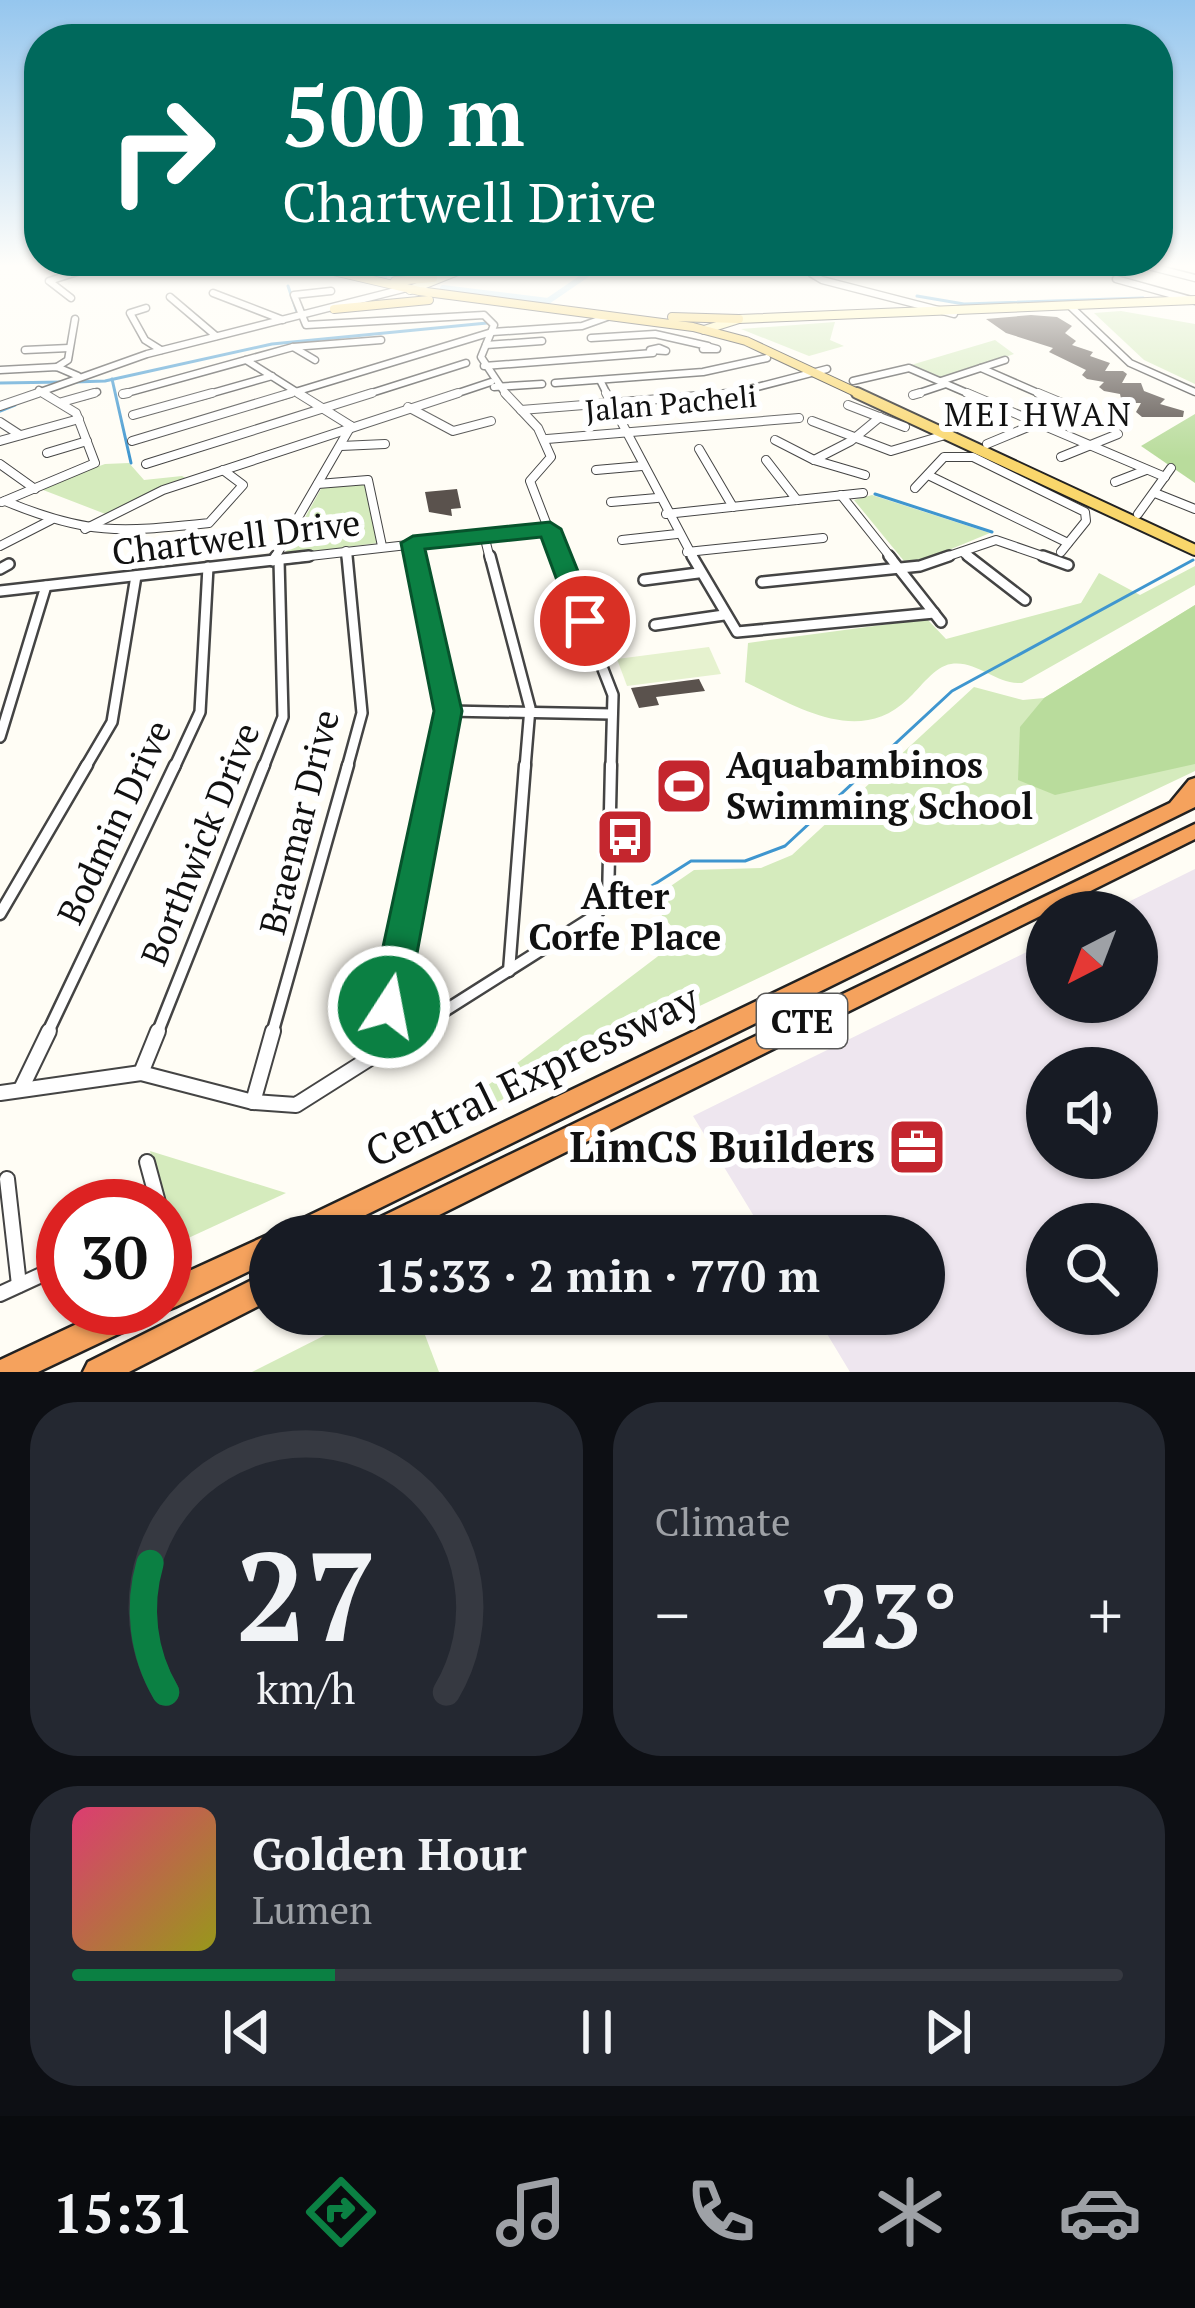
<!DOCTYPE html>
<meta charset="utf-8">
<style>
:root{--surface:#171b24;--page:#242831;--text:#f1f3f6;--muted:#9ea1a6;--line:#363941;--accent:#0b8043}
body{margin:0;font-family:"PT Serif",serif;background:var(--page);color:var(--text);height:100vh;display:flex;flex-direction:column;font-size:45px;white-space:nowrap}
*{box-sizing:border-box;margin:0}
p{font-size:39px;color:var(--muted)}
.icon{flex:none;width:66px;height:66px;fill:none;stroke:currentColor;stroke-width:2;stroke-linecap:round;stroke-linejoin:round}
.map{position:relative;height:1372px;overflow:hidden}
.side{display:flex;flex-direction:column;gap:30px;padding:30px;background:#0d0f14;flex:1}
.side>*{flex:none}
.top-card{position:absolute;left:24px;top:24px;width:1149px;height:252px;border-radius:48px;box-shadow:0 3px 9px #0004;background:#00695c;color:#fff;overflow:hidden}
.needle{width:78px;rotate:222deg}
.fabs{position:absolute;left:1026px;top:891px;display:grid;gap:24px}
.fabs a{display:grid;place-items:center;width:132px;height:132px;border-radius:50%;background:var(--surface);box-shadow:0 3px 9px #0004;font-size:60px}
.speed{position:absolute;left:36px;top:1179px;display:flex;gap:24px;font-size:60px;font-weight:700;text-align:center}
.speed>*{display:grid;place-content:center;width:156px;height:156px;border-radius:50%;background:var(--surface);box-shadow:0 3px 9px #0004;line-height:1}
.speed .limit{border:18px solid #d22;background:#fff;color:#111}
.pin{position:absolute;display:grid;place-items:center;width:102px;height:102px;color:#fff;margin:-51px;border:6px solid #fff;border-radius:50%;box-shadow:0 3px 12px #0007}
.me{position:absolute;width:132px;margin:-66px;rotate:11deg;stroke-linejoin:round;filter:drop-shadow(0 0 9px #0008)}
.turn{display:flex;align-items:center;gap:42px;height:252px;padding:0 60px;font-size:54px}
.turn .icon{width:156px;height:156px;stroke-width:2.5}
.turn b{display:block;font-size:84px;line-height:102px}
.big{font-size:90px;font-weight:700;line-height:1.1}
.side .card{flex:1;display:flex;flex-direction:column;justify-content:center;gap:18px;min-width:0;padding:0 42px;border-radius:48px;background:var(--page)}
.side .dial{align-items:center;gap:0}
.dial svg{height:312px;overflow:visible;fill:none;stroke:var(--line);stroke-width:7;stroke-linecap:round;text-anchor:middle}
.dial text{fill:var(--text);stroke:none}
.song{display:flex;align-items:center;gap:36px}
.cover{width:144px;height:144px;border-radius:18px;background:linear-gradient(135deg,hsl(340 70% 55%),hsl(60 70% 35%))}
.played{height:12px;border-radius:6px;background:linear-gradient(90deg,var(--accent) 25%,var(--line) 25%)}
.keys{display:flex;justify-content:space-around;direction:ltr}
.heat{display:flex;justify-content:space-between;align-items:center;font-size:66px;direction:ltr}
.side .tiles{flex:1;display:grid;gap:30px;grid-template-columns:1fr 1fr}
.card:last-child{grid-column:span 2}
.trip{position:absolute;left:249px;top:1215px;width:696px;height:120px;border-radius:60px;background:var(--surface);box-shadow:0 3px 9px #0004;font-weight:700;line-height:120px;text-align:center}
.dock{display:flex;height:192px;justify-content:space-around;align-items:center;background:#090b0e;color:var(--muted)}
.dock .icon{width:84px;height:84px}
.dock .active{color:var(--accent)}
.dock b{font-size:54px;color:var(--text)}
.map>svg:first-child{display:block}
.industrial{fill:#eee6ef;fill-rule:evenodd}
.green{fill:#d5ebbd}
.forest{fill:#b9dc9c}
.pitch{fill:#e6f2cf}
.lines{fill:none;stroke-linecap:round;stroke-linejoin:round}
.stream{stroke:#3f96cf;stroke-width:3}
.canal{stroke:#b9e0f7;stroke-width:6}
.building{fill:#5a524d}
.minor-far4-casing{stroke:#444;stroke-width:9}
.minor-far3-casing{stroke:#444;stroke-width:10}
.minor-far2-casing{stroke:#444;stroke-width:14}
.minor-far1-casing{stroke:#444;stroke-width:15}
.minor-casing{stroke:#444;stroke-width:18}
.tertiary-far1-casing{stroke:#444;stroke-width:9}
.tertiary-casing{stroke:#444;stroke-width:10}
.secondary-casing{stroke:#333;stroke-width:10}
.primary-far1-casing{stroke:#222;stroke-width:10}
.primary-casing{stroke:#222;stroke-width:14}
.motorway-casing{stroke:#222;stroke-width:5}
.minor-far4{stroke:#fff;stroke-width:6}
.minor-far3{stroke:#fff;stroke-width:8}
.minor-far2{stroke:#fff;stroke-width:9}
.minor-far1{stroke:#fff;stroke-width:10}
.minor{stroke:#fff;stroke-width:14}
.tertiary-far1{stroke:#fff;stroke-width:6}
.tertiary{stroke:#fff;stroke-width:8}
.secondary{stroke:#fff6b0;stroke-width:8}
.primary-far1{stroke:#f9d66b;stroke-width:8}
.primary{stroke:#f9d66b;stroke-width:10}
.motorway{fill:#f5a25d;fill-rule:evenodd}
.route{fill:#0b8043;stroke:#07532c;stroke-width:3}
.labels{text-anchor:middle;stroke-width:12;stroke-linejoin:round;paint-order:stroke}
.far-street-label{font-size:30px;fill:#111;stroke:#fff}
.far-neighbourhood-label{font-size:33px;letter-spacing:3px;fill:#111;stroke:#fff}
.shield{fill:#fff;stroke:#585858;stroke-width:3}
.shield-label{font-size:33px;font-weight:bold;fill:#111}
.street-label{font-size:36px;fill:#111;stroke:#fff}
.poi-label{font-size:36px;font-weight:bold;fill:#111;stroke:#fff;text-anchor:start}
.near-street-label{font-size:42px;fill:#111;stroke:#fff}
.near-poi-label{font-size:42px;font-weight:bold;fill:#111;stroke:#fff;text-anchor:end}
</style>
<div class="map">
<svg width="1195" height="1372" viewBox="0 0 1195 1372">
<rect width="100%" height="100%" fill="#fffdf5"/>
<path class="industrial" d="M1195,869V1372H850L815,1314H924V1236H766L693,1116L1047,942V1002H1137V912H1108ZM1047,1068H1137V1158H1047ZM1047,1224H1137V1314H1047Z"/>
<g class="green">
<path d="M1121,311L1195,324V384L1144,360L1094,313Z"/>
<path d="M835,322L830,340L844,346L809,356L741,329Z"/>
<path d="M995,340L1014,354L944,378L911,365Z"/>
<path d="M129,463L144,480L182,476L190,480L108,515L38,488L105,464Z"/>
<path d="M365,483L378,543L284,555L322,487Z"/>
<path d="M872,495L990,533L927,559L904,561L854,500Z"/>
<path d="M1195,566V585L1022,683C996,685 977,660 951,664C935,666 920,688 908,699C858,747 796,706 745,682L748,643L927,619L946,639L1081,603L1099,573L1140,595Z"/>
<path d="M1195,605V771L413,1142L682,938L649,901L694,870L761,868L792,855L974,687L1023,700L1044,698Z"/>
<path d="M150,1151L286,1193L171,1246Z"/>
<path d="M367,1314H417L439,1372H252Z"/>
</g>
<g class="forest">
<path d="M1195,414V483L1141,446Z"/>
<path d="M1195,605V764L1055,795L1018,780L1020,727L1044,698Z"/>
</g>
<path class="pitch" d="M709,647L721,674L627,686L617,659Z"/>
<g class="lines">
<g class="stream">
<path d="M588,274L601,266"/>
<path d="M288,286L297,312"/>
<path d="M917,296L964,304L1143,298"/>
<path d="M112,379L131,463"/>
<path d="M74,382L105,381L272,344L487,323"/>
<path d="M0,383L64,382"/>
<path d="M0,411L15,405"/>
<path d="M875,494L992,532"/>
<path d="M628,901L691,861H745L785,846L952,691L1193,560"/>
</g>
<g class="canal">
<path d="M343,266L384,278"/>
<path d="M443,288L548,301L586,275"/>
</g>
</g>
<g class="building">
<path d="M1031,315L1057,317L1072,326L1065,333L1076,341L1072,345L1093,352L1090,356L1110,363L1105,371H1123L1127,374L1122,383H1141L1144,391L1165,399L1160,404L1184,411L1183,417H1142L1136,412L1141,403H1122L1120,394L1104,391L1099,387L1104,382L1087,379L1082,375L1086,370L1049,352L1053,348L1006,333L986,319Z"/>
<path d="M457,489L461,508L451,509L452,516L429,512L425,492Z"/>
<path d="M699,679L705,691L656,697L659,705L639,708L631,688Z"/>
</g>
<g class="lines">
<defs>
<g id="minor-far4">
<path d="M1148,266L1195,278"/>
<path d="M1116,279L1195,301"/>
<path d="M331,291L294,295L306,325L484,315L494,325L481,357L507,396"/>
<path d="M213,293L283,320"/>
<path d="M170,297L216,336"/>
<path d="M71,298L49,281L96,266"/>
<path d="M1070,306L1130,363L1195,392"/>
<path d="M146,308L130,313L145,340L161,350"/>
<path d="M591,338L655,334L708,346"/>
<path d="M486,345L542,341"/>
<path d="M706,346L717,349H703Z"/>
<path d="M293,347L315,360"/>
<path d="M659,348L666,351L650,350Z"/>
<path d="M25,350L69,348"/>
<path d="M246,360L303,396"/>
<path d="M484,366L653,353"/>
<path d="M57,367L68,360L75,319"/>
<path d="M981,368L1045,396"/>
<path d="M0,370L57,367L78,376"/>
<path d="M600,380L608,396"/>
<path d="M853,381L909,368L974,396"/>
<path d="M941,381L1005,360"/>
<path d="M555,383L703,372L767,358"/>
<path d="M494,387L542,384"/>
<path d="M39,390L48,396"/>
<path d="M123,394L293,347L381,340"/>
<path d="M913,395L946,384"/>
<path d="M84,396L97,392"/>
<path d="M202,396L272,376"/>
<path d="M282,396L492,332L582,326L610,316"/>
<path d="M362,396L466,363"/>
<path d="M449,396L491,382"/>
<path d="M700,396L734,393L827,369"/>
</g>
<g id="minor-far3">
<path d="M298,393L351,426"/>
<path d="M505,393L538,428L551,457L530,481L560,559"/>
<path d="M606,393L694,559"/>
<path d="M967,393L1165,477"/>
<path d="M1038,393L1074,408"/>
<path d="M123,394L128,393"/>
<path d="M913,395L920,393"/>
<path d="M62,402L94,393"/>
<path d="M848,405L905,427"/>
<path d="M408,407L453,431L491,421"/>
<path d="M521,410L735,393"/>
<path d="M957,414L989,403"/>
<path d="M133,415L212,393"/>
<path d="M812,421L891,451L945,435"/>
<path d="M0,422L20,435"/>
<path d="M547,439L799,418"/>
<path d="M775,440L814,460L865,475"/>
<path d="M0,441L79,419"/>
<path d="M132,441L291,393"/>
<path d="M987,444L1074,408"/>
<path d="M341,446L385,444"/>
<path d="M699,449L733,507"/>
<path d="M47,453L87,441"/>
<path d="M1061,457L1118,434"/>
<path d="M766,460L797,500"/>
<path d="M814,460L851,441L880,417"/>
<path d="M0,464L35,489"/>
<path d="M146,464L372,393"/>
<path d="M596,470L642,466"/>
<path d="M928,475L1068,543"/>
<path d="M1115,482L1146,470"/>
<path d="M318,484L368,480L382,546"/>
<path d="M915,488L944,457H973L1085,512L1086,521L1061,552"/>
<path d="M1155,493L1195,509"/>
<path d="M841,495L892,559"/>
<path d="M5,501C89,536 121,532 209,523L243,485L223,470"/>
<path d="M2,502L95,463L76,413L43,393"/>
<path d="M611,502L657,498"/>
<path d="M666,514L863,493"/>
<path d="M1138,514L1171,468"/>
<path d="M85,529L163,490L458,393"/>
<path d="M484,535L490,559"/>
<path d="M622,540L677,534"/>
<path d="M413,543L416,559"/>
<path d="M0,546L51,520"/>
<path d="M346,551L347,559"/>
<path d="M687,552L823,538"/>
<path d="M964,553L972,559"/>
<path d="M274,559L351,426"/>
<path d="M283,559L550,529"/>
<path d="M940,559L996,540L1051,559"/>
</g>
<g id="minor-far2">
<path d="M347,556L362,713L347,768"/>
<path d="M416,556L448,711L437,768"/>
<path d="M490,556L530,708L525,768"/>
<path d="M559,556L613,695L611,768"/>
<path d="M692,556L737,632L934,613"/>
<path d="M889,556L941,622"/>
<path d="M968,556L1025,600"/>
<path d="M1043,556L1068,565"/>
<path d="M273,561L276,556"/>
<path d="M0,569L9,564"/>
<path d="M644,580L698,573"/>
<path d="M762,582L920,566L949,556"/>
<path d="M0,591L309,556"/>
<path d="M655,625L724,615"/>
<path d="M448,711L612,714"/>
<path d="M0,737L46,586"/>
<path d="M85,768L112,722L136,576"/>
<path d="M174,768L200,712L208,567"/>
<path d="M263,768L283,717L279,560"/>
</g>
<g id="minor-far1">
<path d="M0,914L87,765"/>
<path d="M509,971L525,765"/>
<path d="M47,1034L175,765"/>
<path d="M157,1034L264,765"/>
<path d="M272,1034L348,765"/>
<path d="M384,1034L437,765"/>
<path d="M408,1034L593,917L608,901L611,765"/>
</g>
<g id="minor">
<path d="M381,1049L385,1031"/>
<path d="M141,1073L158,1031"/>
<path d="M21,1089L49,1031"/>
<path d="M0,1093L141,1073L253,1102L296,1105L413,1031"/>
<path d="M253,1102L273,1031"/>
<path d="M147,1162L159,1206"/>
<path d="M7,1179L19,1285"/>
<path d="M0,1294L63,1265"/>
</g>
<g id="tertiary-far1">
<path d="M814,266L812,274L822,280L954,314"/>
<path d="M29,396L147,354L403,289"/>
</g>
<path id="tertiary" d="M0,406L38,393"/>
<g id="secondary">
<path d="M410,290L470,266"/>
<path d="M704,330L739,319L1195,300"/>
</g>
<g id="primary-far1">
<path d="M312,266L419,291L693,327L746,341L864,396"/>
<path d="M395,281L433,278"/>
<path d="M334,309L429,300"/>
<path d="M672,317L739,319"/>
</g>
<path id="primary" d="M857,393L1195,550"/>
<g id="motorway">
<path d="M1195,778V807L323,1236H281L285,1227L1170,803L1189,780Z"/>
<path d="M1195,824V839L397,1236H356L360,1227Z"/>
<path d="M270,1234L276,1236H270V1261L175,1307L165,1311L158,1308H165V1282Z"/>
<path d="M270,1271V1300L129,1372H83L88,1362Z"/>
<path d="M111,1308H156L152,1318L38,1372H0V1360Z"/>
</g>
</defs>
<use href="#minor-far4" class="minor-far4-casing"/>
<use href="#minor-far3" class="minor-far3-casing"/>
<use href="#minor-far2" class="minor-far2-casing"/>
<use href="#minor-far1" class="minor-far1-casing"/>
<use href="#minor" class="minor-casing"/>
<use href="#tertiary-far1" class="tertiary-far1-casing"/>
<use href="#tertiary" class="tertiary-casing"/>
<use href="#secondary" class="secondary-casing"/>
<use href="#primary-far1" class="primary-far1-casing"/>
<use href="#primary" class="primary-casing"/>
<use href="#motorway" class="motorway-casing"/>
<use href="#minor-far4" class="minor-far4"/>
<use href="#minor-far3" class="minor-far3"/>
<use href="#minor-far2" class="minor-far2"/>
<use href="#minor-far1" class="minor-far1"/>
<use href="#minor" class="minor"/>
<use href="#tertiary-far1" class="tertiary-far1"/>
<use href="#tertiary" class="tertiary"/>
<use href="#secondary" class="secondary"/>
<use href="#primary-far1" class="primary-far1"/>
<use href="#primary" class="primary"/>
<use href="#motorway" class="motorway"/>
</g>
<linearGradient id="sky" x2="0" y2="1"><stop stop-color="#95c6ee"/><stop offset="0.58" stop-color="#fffefa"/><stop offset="1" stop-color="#fffefa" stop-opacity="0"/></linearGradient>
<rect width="1195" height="458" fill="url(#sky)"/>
<path class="route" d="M550,522L561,529L598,621L594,626H576L572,621L541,537L425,549L462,711L407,1007L402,1018L389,1023L376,1018L370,1007L434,711L401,543L413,536Z"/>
<defs>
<symbol id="stadium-square" viewBox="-11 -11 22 22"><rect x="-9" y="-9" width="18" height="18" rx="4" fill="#c4262e" stroke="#fff"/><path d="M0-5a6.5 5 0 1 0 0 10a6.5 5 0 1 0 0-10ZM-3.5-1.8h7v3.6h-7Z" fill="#fff"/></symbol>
<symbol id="bus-square" viewBox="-11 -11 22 22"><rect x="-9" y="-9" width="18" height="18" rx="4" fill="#c4262e" stroke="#fff"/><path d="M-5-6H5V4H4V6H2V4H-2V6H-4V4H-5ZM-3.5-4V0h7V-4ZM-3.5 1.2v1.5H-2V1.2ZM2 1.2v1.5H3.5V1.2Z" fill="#fff"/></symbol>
<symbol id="office-square" viewBox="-11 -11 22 22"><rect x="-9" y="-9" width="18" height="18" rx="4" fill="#c4262e" stroke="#fff"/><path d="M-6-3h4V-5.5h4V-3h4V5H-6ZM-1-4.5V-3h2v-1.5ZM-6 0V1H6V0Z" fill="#fff"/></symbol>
</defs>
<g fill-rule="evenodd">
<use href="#stadium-square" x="651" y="753" width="66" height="66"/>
<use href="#bus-square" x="592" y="804" width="66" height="66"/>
<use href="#office-square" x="884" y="1114" width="66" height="66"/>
</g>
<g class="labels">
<g class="far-street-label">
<text transform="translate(671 404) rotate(-5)" y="10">Jalan Pacheli</text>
</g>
<g class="far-neighbourhood-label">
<text x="1039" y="426">MEI HWAN</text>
</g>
<rect class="shield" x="757" y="994" width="90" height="54" rx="9"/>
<g class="shield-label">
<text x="802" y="1033">CTE</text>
</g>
<g class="street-label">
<text transform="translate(236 537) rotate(-7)" y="13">Chartwell Drive</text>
<text transform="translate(114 822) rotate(-65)" y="13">Bodmin Drive</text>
<text transform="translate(299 822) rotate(-76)" y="13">Braemar Drive</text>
<text transform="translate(200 844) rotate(-68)" y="13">Borthwick Drive</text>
</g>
<g class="poi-label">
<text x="726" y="778">Aquabambinos<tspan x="726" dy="41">Swimming School</tspan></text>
<text x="625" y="909" text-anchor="middle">After<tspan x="625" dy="41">Corfe Place</tspan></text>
</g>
<g class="near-street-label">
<text transform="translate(532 1075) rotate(-26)" y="15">Central Expressway</text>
</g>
<g class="near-poi-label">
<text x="875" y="1162">LimCS Builders</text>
</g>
</g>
</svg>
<div class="fabs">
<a><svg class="needle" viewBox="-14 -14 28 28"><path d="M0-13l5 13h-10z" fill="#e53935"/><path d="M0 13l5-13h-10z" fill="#9ea1a6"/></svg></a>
<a><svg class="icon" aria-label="sound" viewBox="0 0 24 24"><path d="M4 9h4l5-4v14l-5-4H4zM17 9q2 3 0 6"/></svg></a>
<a><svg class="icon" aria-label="search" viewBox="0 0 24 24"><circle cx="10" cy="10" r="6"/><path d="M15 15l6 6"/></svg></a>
</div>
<div class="speed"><div class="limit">30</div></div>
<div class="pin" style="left:585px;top:621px;background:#d93025"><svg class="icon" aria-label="arrive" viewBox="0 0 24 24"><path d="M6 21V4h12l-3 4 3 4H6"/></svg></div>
<svg class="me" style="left:389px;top:1007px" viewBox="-20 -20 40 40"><circle r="17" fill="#0b8043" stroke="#fff" stroke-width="3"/><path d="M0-11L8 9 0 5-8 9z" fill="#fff"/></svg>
<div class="trip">15:33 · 2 min · 770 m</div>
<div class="top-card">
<div class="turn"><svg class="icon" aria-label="right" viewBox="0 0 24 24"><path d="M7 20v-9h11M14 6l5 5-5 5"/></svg><div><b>500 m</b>Chartwell Drive</div></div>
</div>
</div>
<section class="side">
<div class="tiles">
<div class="card dial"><svg viewBox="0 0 100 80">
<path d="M14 69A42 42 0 1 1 86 69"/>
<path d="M14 69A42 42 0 0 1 10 36" stroke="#0b8043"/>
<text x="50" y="56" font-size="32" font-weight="700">27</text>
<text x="50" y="72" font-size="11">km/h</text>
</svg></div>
<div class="card"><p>Climate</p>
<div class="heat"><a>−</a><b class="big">23°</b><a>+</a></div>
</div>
<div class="card">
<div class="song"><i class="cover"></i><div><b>Golden Hour</b><p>Lumen</p></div></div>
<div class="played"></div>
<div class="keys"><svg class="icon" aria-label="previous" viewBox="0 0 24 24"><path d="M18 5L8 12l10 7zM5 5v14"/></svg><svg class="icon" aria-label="pause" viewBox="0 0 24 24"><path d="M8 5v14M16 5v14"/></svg><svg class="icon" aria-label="next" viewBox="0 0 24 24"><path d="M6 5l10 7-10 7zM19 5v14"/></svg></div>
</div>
</div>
</section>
<nav class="dock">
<b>15:31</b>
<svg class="icon active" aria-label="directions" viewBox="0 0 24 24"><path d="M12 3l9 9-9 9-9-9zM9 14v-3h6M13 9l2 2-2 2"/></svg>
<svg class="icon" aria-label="music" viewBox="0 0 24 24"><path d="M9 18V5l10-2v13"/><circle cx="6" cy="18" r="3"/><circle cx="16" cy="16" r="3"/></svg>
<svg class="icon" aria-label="phone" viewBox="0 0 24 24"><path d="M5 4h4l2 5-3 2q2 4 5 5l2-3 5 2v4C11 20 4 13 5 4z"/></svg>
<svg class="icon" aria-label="climate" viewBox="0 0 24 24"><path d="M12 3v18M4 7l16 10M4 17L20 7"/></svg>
<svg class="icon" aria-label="car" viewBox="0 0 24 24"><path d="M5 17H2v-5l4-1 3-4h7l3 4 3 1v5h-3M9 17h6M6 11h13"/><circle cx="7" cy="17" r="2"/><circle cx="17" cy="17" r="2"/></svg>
</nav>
